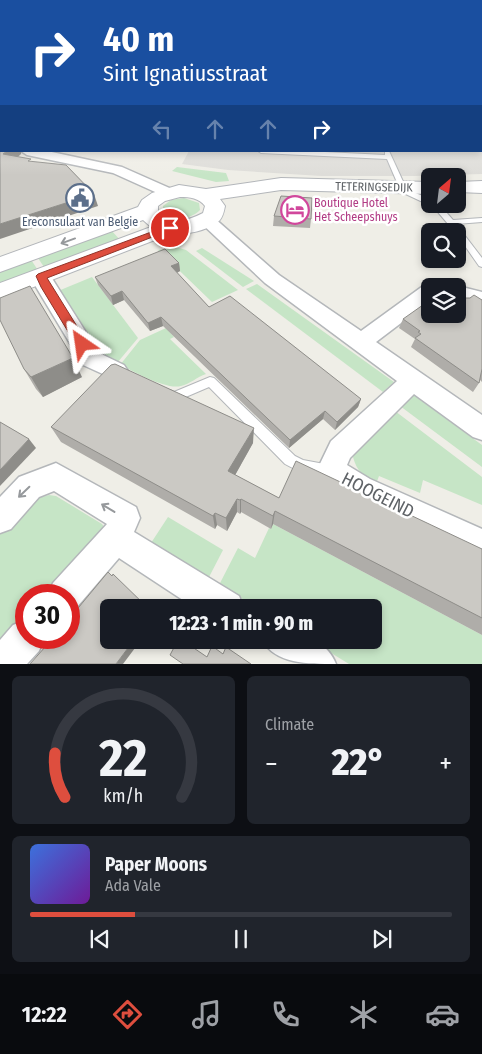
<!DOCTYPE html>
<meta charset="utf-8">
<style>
:root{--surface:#171b24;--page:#20242c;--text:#f1f3f6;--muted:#9ea1a6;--line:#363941;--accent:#de4e3e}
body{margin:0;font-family:"Fira Sans Condensed",sans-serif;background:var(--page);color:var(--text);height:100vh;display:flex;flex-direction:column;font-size:19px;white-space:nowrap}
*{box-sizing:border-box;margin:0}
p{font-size:16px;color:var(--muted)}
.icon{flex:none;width:28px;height:28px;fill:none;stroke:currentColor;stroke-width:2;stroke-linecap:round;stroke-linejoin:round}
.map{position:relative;height:664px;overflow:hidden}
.details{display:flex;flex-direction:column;gap:12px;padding:12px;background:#0d0f14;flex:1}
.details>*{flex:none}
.hud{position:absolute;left:0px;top:0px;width:482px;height:152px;box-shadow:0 2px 8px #0003;background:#1a4fa0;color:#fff;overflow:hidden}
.needle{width:32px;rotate:28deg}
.buttons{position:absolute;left:421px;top:168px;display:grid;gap:10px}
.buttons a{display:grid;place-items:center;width:45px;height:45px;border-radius:8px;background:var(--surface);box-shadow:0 2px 8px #0003;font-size:25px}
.speed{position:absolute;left:15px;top:584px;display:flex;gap:10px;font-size:25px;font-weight:700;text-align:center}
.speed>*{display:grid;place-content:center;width:65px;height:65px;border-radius:50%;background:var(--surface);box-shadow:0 2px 8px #0003;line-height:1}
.speed .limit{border:8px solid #d22;background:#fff;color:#111}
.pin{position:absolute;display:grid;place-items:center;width:42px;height:42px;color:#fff;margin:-21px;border:2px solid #fff;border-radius:50%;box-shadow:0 1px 5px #0007}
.me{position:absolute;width:55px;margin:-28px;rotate:328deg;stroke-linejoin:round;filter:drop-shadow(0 0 4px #0008)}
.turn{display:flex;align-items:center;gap:18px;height:105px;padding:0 20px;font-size:22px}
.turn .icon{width:65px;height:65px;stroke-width:2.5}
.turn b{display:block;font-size:35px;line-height:42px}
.lanes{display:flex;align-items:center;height:48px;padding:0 20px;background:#0003;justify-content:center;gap:25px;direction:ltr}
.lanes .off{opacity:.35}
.big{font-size:38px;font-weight:800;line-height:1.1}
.details .widget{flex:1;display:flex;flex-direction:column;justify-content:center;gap:8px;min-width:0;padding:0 18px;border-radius:8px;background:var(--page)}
.details .dial{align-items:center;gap:0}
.dial svg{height:130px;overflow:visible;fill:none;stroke:var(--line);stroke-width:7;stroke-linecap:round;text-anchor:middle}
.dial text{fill:var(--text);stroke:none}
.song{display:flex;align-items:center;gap:15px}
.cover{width:60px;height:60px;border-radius:8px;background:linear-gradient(135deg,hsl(220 70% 55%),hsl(280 70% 35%))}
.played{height:5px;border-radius:2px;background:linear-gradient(90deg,var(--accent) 25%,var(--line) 25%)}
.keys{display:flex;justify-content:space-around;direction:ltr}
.heat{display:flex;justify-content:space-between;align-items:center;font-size:28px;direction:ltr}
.details .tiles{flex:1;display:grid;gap:12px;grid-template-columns:1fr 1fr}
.widget:last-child{grid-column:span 2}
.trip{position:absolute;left:100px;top:599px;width:282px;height:50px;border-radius:8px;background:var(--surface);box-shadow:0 2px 8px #0003;font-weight:800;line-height:50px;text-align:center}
.tabs{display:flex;height:80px;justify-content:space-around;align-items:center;background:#090b0e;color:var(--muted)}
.tabs .icon{width:35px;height:35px}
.tabs .current{color:var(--accent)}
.tabs b{font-size:22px;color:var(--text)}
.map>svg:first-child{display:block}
.industrial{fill:#deddd9}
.green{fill:#c6e5c6}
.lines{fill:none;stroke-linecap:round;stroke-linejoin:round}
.lane-casing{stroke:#b4b7ba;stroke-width:2}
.street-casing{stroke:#b4b7ba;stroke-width:3}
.secondary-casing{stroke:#b3b6ba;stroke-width:2}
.lane{fill:#fff;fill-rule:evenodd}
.street{fill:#fff;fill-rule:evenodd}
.secondary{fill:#fff;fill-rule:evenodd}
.wall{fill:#afada9}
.shaded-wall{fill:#8e8d89}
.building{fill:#cbc9c4;stroke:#8e8d89}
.oneway{stroke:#96999c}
.route{fill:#de4e3e;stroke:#903328}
.labels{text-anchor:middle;stroke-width:5;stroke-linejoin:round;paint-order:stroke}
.far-street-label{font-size:12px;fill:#5e6266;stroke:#fff}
.far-hotel-label{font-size:12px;fill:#b23c85;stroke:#fff;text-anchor:start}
.far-service-label{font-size:12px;fill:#4e5e75;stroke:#fff}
.near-street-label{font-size:18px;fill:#5e6266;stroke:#fff}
</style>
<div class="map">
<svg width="482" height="664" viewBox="0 0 482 664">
<rect width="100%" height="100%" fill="#efeee7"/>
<path class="industrial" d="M482,82V174L414,176H321L228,170L182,164L189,151H481Z"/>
<g class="green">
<path d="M177,167L226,173L229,181L216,182L172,171Z"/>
<path d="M184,198L199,203L200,210C190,220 174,221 163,213V206L171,200Z"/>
<path d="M110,229L122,242L46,270L36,255Z"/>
<path d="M176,247L186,250L238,290L212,302L158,250Z"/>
<path d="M202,248L254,281L243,287L196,251Z"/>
<path d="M30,258L39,272L0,288V269Z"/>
<path d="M92,277L138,338L117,363L97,351L58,291Z"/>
<path d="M257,284L394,382L383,392L246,289Z"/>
<path d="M166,328L174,337L170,339L206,374C197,377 190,384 181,386C166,390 135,372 120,365L140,340Z"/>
<path d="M412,394L482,445V467L400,406Z"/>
<path d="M395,411L482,477V505L423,480L420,493L379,476L376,484C363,477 357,471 353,457L357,446Z"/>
<path d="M49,495L56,496L102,524L104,527L103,531L46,595H26V616L0,645V533L28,501Z"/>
<path d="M168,517L223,550L208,579L151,543Z"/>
<path d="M273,524L482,635V664H349L310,640H374V608L256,607L219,585L238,548L255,558L269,528L271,529Z"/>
</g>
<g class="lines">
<defs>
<g id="lane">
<path d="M258,151H305L385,155V151H389L406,188V189L430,199V204H432H427L397,190V188L399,187L387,159L261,153Z"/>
<path d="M431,204H439L453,220L482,218V222L456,224L482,258V267L479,266L458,236V231H454Z"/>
<path d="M210,377L214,378L295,456L303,460L335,466L337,470L335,474C321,480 297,471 285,464L209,387L174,402L166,398L164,395L166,392L170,390L174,392Z"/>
</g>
<g id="street">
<path d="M21,151H47L122,167L174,190L176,193L174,196H164L113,173L27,155Z"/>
<path d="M207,215L213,217L279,275L361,331L423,286L430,285L436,286H430V301L376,342L482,415V440L473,437L414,394L350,458L347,465L370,479L482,529V561L350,499L321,479L317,470L331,441L397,381L265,283L201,223L199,220L201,217Z"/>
<path d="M41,270L48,272L99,353L124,365L128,371L124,377L116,380L83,365L36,287L32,276L34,272Z"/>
<path d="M455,286H458L482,292V306L458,298V286Z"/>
<path d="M56,463L136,507L140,518L134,532L239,596L244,608H195L119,558L77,607L69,610V595H48L53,583L107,524L54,491L39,497L11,529L0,533V497L19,477Z"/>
<path d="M26,620V638H44L39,651L27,664H0V640L13,625Z"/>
<path d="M262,640C292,640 323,631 336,664C307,664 276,664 262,640Z"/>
</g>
<g id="secondary">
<path d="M281,178L430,182V194L281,190L220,199L225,206C224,211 223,217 219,221C207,231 187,235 173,233L0,300V283L151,227L143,220L0,272V257L138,207L142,200L152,193L179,185L206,189ZM180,197C190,197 199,198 205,206L203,213C189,220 170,227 158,212V206L165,201Z"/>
<path d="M482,181V193L458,192V182Z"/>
</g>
</defs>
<use href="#lane" class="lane-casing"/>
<use href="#street" class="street-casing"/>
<use href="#secondary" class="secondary-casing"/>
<use href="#lane" class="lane"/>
<use href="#street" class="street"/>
<use href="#secondary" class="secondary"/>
</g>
<g class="wall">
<path d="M274,216L311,219L310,228L273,226Z"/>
<path d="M179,263L180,271L177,273L209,307L361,399L358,407L335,430L323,419L289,448L163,326L150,331L124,300L113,305L98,285L95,277Z"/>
<path d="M465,298L482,300V382L480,380L479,383L473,392L411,347L415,339L399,328L403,319Z"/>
<path d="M24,369L82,377L43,397L36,389Z"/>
<path d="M51,427L253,443L235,475L279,498L482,549V635L273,524L271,529L241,512L240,514L237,512L227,531L217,525L215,529L61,442Z"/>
</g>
<g class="shaded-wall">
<path d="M7,151H21V154L8,166L3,154Z"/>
<path d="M94,194L98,206L0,239V224Z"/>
<path d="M179,263L180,271L172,275L171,266Z"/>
<path d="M122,291L124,300L113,305L111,296Z"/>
<path d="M161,317L163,326L150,331L148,323Z"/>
<path d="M73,358L82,377L43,397L31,377Z"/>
<path d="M361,399L358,407L335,430L337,422Z"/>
<path d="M325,411L323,419L289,448L290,440Z"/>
<path d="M254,428L253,443L229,486L228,471Z"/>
<path d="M29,439L36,448L0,486V470Z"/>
<path d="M237,499V512L227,531L226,518Z"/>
<path d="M241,499V512L240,514V500Z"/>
<path d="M275,511L273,524L271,529L273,516Z"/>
<path d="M215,513L217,525L215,529L213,516Z"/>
<path d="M134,640H141L123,664H116Z"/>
</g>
<g class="building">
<path d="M0,82H1V151H7L3,154L31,159L28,161L66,165L94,194L0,224Z"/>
<path d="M281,196L312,198L311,219L274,216Z"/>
<path d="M165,249L179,263L171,266L209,307L230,296L361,399L337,422L325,411L290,440L161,317L148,323L122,291L111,296L95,277Z"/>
<path d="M30,286L73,358L31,377L24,369L0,320V298Z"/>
<path d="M458,293L465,298H470L474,295L482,300V369L479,383L415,338L421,334L418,332L420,331L403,319L430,300V314H458Z"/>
<path d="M115,364L254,428L228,471L279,498L296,461L482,549V618L275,511L273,516L241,499L240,500L237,499L226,518L215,513L213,516L51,427L111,365Z"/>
<path d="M0,422L29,439L0,470Z"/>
<path d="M108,572L112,576L113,574L148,608H109V640H134L116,664H30L53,638H69V619Z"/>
<path d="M178,640H182L207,657L212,646L223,654L226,647L251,664H183L170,655Z"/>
</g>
<defs><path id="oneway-shaft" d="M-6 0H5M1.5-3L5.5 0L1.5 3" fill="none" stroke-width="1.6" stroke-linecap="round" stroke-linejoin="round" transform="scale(1.25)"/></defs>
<g class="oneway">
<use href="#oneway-shaft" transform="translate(68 241) rotate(160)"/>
<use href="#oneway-shaft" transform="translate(24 492) rotate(136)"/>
<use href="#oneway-shaft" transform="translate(108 508) rotate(-149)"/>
</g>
<linearGradient id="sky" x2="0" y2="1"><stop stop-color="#90c2ef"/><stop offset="0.47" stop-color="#f8f7f4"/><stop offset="1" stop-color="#f8f7f4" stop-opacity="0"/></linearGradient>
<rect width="482" height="175" fill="url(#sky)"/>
<path class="route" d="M170,225L173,226V229L47,278L88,344L86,348H78L41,287L36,276L38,274Z"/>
<defs>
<symbol id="civic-ring" viewBox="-11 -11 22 22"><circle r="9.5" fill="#fff" stroke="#5c6f8a" stroke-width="1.5"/><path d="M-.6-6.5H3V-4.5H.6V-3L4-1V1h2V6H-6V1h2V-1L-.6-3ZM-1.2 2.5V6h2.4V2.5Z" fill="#5c6f8a"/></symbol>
<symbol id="hotel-ring" viewBox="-11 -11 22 22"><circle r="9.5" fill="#fff" stroke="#d1479c" stroke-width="1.5"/><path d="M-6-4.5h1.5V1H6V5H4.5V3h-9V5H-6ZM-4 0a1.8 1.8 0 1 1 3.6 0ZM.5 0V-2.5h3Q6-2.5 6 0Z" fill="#d1479c"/></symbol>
</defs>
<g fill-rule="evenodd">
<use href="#civic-ring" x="64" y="182" width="32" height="32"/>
<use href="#hotel-ring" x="279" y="194" width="32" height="32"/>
</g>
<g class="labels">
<g class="far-street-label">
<text transform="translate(374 187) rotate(1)" y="4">TETERINGSEDIJK</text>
</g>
<g class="far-hotel-label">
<text x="314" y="207">Boutique Hotel<tspan x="314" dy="14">Het Scheepshuys</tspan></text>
</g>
<g class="far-service-label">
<text x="80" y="226">Ereconsulaat van Belgie</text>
</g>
<g class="near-street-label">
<text transform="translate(378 495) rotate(27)" y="6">HOOGEIND</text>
</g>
</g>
</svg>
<div class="buttons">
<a><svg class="needle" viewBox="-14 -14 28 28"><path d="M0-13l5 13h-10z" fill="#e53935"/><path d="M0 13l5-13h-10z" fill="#9ea1a6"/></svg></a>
<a><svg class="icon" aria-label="search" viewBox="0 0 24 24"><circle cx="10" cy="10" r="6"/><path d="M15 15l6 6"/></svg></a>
<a><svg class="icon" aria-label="layers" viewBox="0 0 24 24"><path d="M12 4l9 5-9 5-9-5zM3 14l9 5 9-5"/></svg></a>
</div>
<div class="speed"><div class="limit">30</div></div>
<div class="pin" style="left:170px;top:228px;background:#d93025"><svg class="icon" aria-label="arrive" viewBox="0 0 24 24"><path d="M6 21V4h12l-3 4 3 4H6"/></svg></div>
<svg class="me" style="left:82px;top:344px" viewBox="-20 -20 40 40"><path d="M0-17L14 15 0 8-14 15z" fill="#de4e3e" stroke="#fff" stroke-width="4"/></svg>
<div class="trip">12:23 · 1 min · 90 m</div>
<div class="hud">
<div class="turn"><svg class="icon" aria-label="right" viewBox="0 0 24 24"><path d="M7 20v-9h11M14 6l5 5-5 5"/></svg><div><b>40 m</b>Sint Ignatiusstraat</div></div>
<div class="lanes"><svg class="icon off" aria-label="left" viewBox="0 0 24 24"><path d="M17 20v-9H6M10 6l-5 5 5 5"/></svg><svg class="icon off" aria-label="ahead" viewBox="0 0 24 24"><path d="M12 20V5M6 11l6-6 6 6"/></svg><svg class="icon off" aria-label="ahead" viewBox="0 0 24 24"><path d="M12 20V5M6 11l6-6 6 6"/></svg><svg class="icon" aria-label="right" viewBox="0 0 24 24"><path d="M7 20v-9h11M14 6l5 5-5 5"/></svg></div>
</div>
</div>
<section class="details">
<div class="tiles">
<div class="widget dial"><svg viewBox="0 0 100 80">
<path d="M14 69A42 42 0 1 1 86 69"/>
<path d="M14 69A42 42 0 0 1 8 42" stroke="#de4e3e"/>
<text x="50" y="56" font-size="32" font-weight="700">22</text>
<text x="50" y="72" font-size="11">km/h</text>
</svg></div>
<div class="widget"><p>Climate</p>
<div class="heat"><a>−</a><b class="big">22°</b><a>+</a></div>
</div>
<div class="widget">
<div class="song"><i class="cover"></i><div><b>Paper Moons</b><p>Ada Vale</p></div></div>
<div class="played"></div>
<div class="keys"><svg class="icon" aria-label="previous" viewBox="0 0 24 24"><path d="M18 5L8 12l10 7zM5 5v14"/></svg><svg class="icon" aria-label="pause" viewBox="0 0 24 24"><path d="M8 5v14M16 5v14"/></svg><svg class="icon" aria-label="next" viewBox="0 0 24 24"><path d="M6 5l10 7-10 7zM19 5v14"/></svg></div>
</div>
</div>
</section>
<nav class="tabs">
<b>12:22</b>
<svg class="icon current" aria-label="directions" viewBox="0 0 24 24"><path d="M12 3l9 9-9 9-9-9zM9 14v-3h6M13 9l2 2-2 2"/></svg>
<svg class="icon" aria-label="music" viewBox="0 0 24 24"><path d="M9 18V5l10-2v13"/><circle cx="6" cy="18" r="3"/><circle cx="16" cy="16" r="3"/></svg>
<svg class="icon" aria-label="phone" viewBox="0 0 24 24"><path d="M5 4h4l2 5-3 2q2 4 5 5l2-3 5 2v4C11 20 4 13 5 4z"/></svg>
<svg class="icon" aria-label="climate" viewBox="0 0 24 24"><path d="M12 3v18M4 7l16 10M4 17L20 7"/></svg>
<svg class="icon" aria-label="car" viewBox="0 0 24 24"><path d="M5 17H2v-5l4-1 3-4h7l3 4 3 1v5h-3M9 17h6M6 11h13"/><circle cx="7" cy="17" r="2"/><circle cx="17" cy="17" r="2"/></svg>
</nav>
